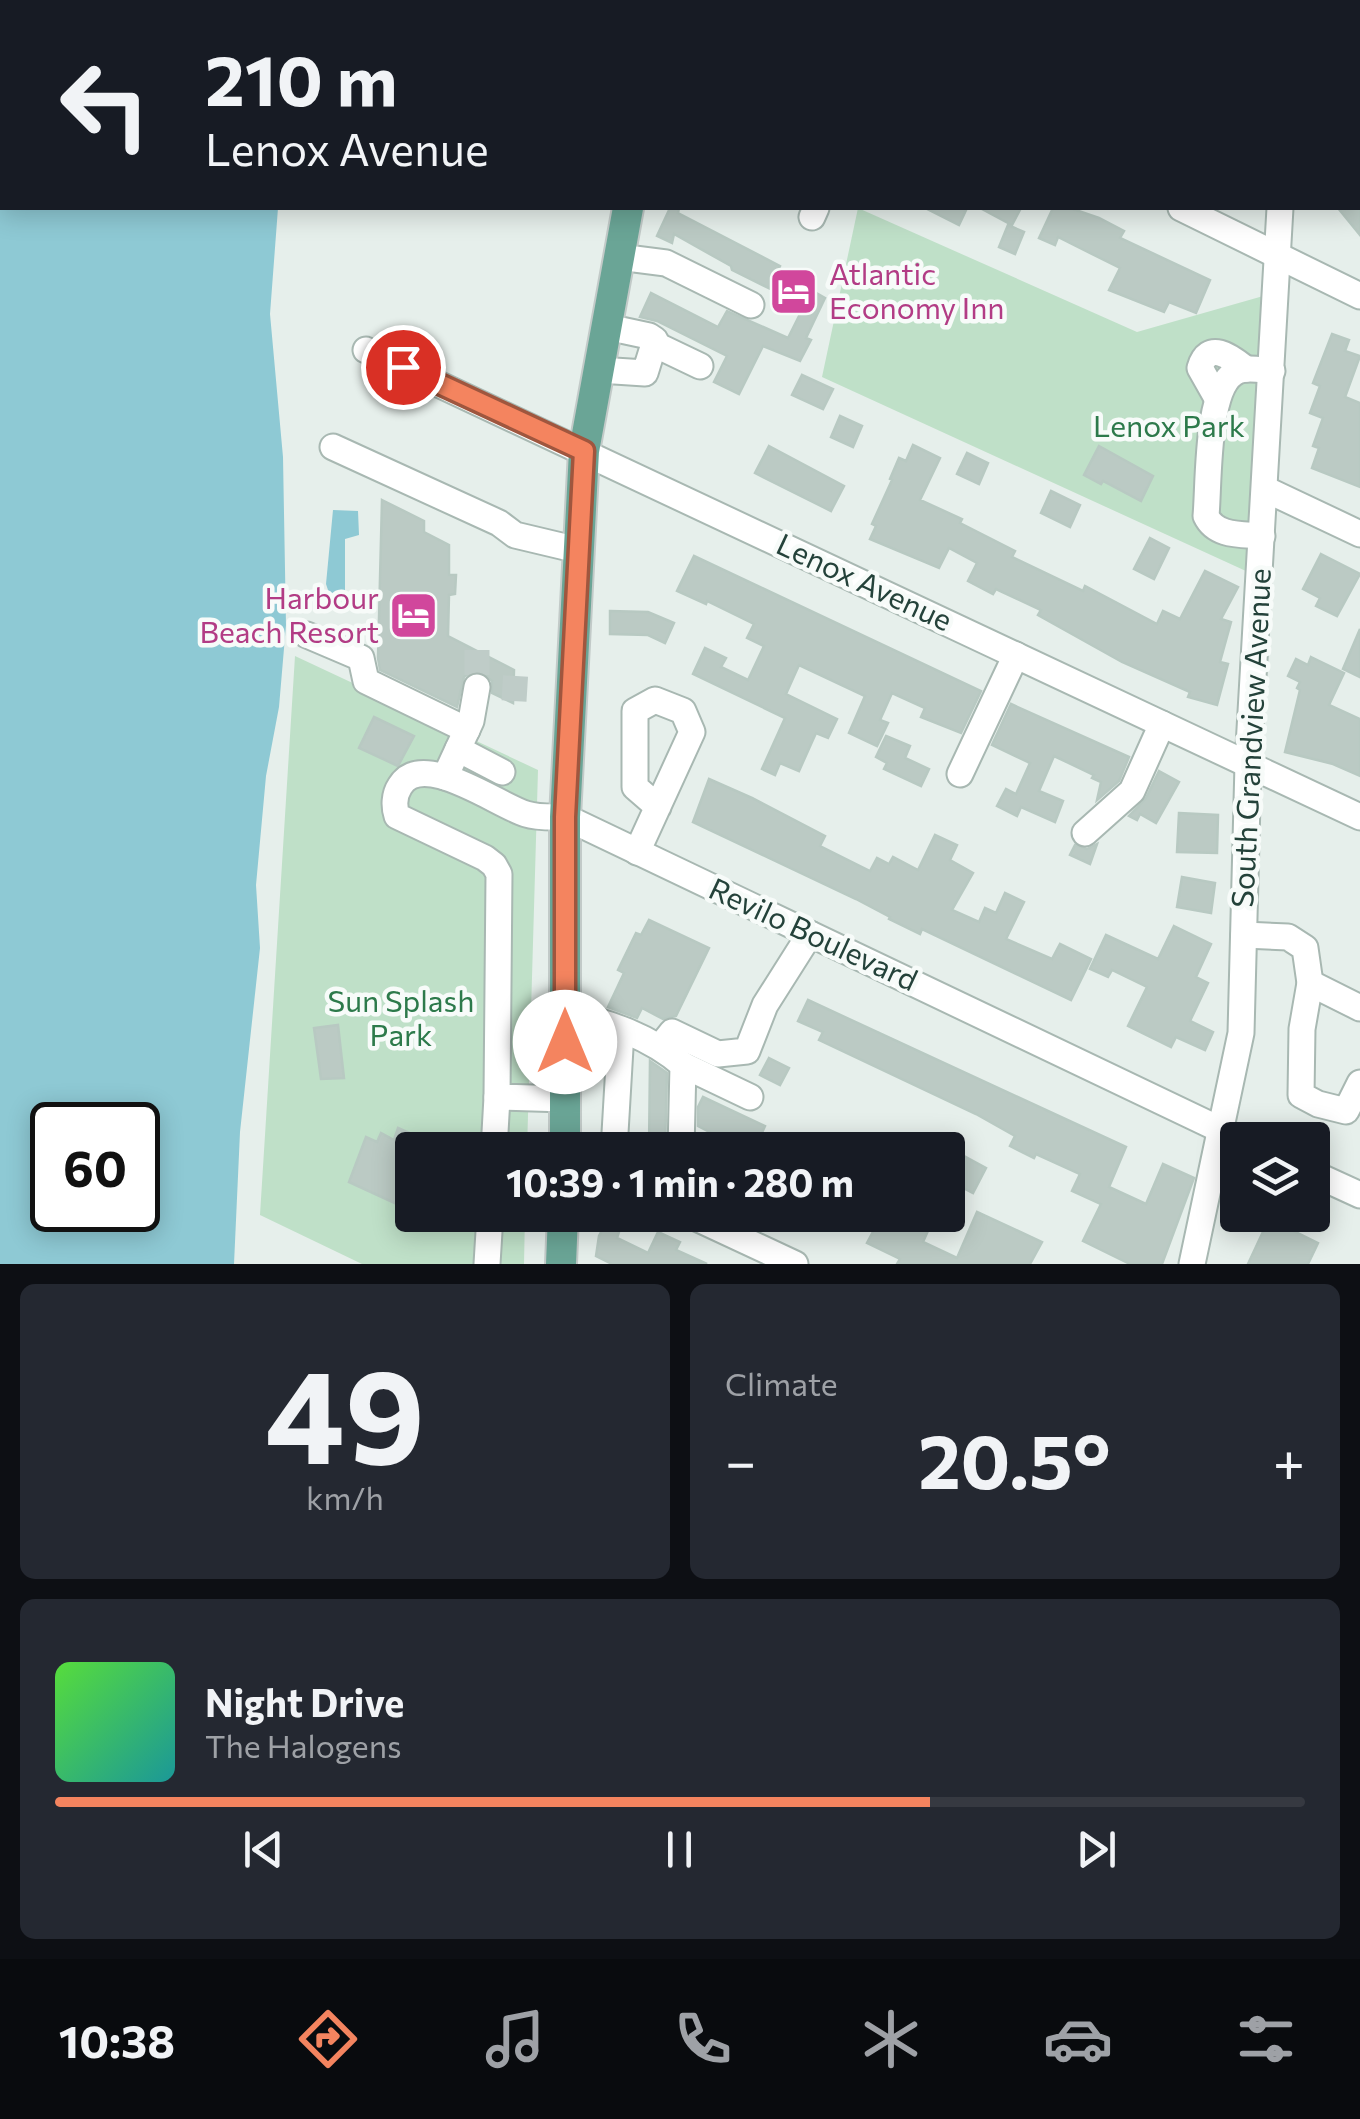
<!DOCTYPE html>
<meta charset="utf-8">
<style>
:root{--surface:#171b24;--page:#242831;--text:#f1f3f6;--muted:#9ea1a6;--line:#363941;--accent:#f4845f}
body{margin:0;font-family:Commissioner,sans-serif;background:var(--page);color:var(--text);height:100vh;display:flex;flex-direction:column;font-size:38px;white-space:nowrap}
*{box-sizing:border-box;margin:0}
p{font-size:32px;color:var(--muted)}
.icon{flex:none;width:55px;height:55px;fill:none;stroke:currentColor;stroke-width:2;stroke-linecap:round;stroke-linejoin:round}
.map{position:relative;height:1264px;overflow:hidden}
.side{display:flex;flex-direction:column;gap:20px;padding:20px;background:#0d0f14;flex:1}
.side>*{flex:none}
.guide{position:absolute;left:0px;top:0px;width:1360px;height:210px;box-shadow:0 5px 25px #0003;background:#171b24;color:var(--text);overflow:hidden}
.fabs{position:absolute;left:1220px;top:1122px;display:grid;gap:20px}
.fabs a{display:grid;place-items:center;width:110px;height:110px;border-radius:10px;background:var(--surface);box-shadow:0 5px 25px #0003;font-size:50px}
.speed{position:absolute;left:30px;top:1102px;display:flex;gap:20px;font-size:50px;font-weight:700;text-align:center}
.speed>*{display:grid;place-content:center;width:130px;height:130px;border-radius:50%;background:var(--surface);box-shadow:0 5px 25px #0003;line-height:1}
.speed .limit{border:5px solid #111;border-radius:15px;background:#fff;color:#111}
.pin{position:absolute;display:grid;place-items:center;width:85px;height:85px;color:#fff;margin:-42px;border:5px solid #fff;border-radius:50%;box-shadow:0 2px 10px #0007}
.me{position:absolute;width:110px;margin:-55px;rotate:0deg;stroke-linejoin:round;filter:drop-shadow(0 0 8px #0008)}
.turn{display:flex;align-items:center;gap:35px;height:210px;padding:0 40px;font-size:45px}
.turn .icon{width:130px;height:130px;stroke-width:2.5}
.turn b{display:block;font-size:70px;line-height:85px}
.big{font-size:75px;font-weight:700;line-height:1.1}
.side .tile{flex:1;display:flex;flex-direction:column;justify-content:center;gap:15px;min-width:0;padding:0 35px;border-radius:15px;background:var(--page)}
.side .dial{align-items:center;gap:0}
.dial b{font-size:130px;line-height:1}
.song{display:flex;align-items:center;gap:30px}
.cover{width:120px;height:120px;border-radius:15px;background:linear-gradient(135deg,hsl(110 70% 55%),hsl(180 70% 35%))}
.played{height:10px;border-radius:5px;background:linear-gradient(90deg,var(--accent) 70%,var(--line) 70%)}
.keys{display:flex;justify-content:space-around;direction:ltr}
.heat{display:flex;justify-content:space-between;align-items:center;font-size:55px;direction:ltr}
.side .tiles{flex:1;display:grid;gap:20px;grid-template-columns:1fr 1fr}
.tile:last-child{grid-column:span 2}
.trip{position:absolute;left:395px;top:1132px;width:570px;height:100px;border-radius:10px;background:var(--surface);box-shadow:0 5px 25px #0003;font-weight:700;line-height:100px;text-align:center}
.tab-bar{display:flex;height:160px;justify-content:space-around;align-items:center;background:#090b0e;color:var(--muted)}
.tab-bar .icon{width:70px;height:70px}
.tab-bar .current{color:var(--accent)}
.tab-bar b{font-size:45px;color:var(--text)}
.map>svg:first-child{display:block}
.green{fill:#bfe0c8}
.water{fill:#8ec9d4;fill-rule:evenodd}
.building{fill:#bbcac4;stroke:#b8c9c2;stroke-width:2.5}
.lines{fill:none;stroke-linecap:round;stroke-linejoin:round}
.minor-tunnel{stroke:#bfccc8;stroke-width:25;stroke-dasharray:25 12;stroke-linecap:butt}
.minor-casing{stroke:#a8b8b2;stroke-width:29}
.major-casing{stroke:#c2cac8;stroke-width:34}
.minor{stroke:#fff;stroke-width:25}
.major{stroke:#6aa596;stroke-width:30}
.route-casing{stroke:#9f563e;stroke-width:25}
.route{stroke:#f4845f;stroke-width:18}
.labels{text-anchor:middle;stroke-width:9;stroke-linejoin:round;paint-order:stroke}
.hotel-label{font-size:30px;fill:#b23c85;stroke:#f7fbf9;text-anchor:start}
.park-label{font-size:30px;fill:#2d7a4b;stroke:#f7fbf9}
.street-label{font-size:30px;fill:#24423a;stroke:#f7fbf9}
</style>
<div class="map">
<svg width="1360" height="1264" viewBox="0 0 1360 1264">
<rect width="100%" height="100%" fill="#e6efeb"/>
<g class="green">
<path d="M858,208L1137,332L1277,292L1259,577L822,377Z"/>
<path d="M295,656L538,770L527,1150H412V1215H525L524,1264H362L260,1215Z"/>
</g>
<g class="water">
<path d="M0,0H278L2,2V208H278L270,314L283,457L286,625L279,707L266,776L256,885L260,948L240,1132L234,1264H0ZM52,1125H138V1210H52Z"/>
<path d="M333,510L358,511L359,535L345,539V591L330,596L326,584Z"/>
</g>
<g class="building">
<path d="M670,208H679L678,213L780,266L778,271L825,298L806,338L811,340L800,361L763,346L739,394L714,382L727,356L657,321L640,317L651,293L718,327L727,311L788,338L802,310L790,304L793,300L732,270L731,266L674,234L672,243L657,236Z"/>
<path d="M925,208H967L959,225Z"/>
<path d="M980,208H1021L1012,225Z"/>
<path d="M1053,208H1070L1099,218L1124,231L1120,238L1210,280L1196,313L1169,302L1164,312L1109,290L1120,268L1058,237L1055,245L1039,238Z"/>
<path d="M1338,208H1360V235Z"/>
<path d="M1008,225L1024,232L1015,254L999,247Z"/>
<path d="M1332,334L1349,340L1345,351L1360,356L1345,397L1360,403V487L1312,468L1319,448L1313,446L1323,418L1310,413L1320,386L1313,383Z"/>
<path d="M802,375L833,389L823,409L792,395Z"/>
<path d="M840,416L862,426L853,447L831,437Z"/>
<path d="M913,445L940,458L920,500L962,519L960,523L1015,551L1012,557L1083,591L1085,586L1157,624L1163,611L1180,619L1205,571L1238,587L1221,619L1231,622L1220,662L1228,664L1217,705L1188,697L1190,692L1122,662L1038,615L1041,610L996,589L993,594L968,581L977,563L949,548L939,568L870,539L876,526L872,524L892,480L890,479L899,458L906,461Z"/>
<path d="M769,446L844,486L831,511L755,473Z"/>
<path d="M1099,446L1153,476L1141,501L1103,481L1101,484L1084,475Z"/>
<path d="M967,453L988,463L979,484L957,474Z"/>
<path d="M1051,491L1080,505L1070,527L1041,513Z"/>
<path d="M382,500L424,521V532L449,545V575H456L455,594L449,595L448,636L514,670L513,703L492,693V681L481,671L471,672L464,677L457,707L380,670L378,658Z"/>
<path d="M1150,538L1169,548L1154,579L1134,569Z"/>
<path d="M1321,554L1360,574L1337,616L1316,606L1320,598L1303,589Z"/>
<path d="M694,556L981,691L961,733L921,717L925,708L892,693L880,720L888,723L877,746L849,733L865,696L799,665L786,694L837,719L828,738L816,733L799,771L780,763L775,775L762,769L785,718L693,674L705,648L726,658L721,667L748,680L764,646L747,638L754,624L707,601L706,604L677,591Z"/>
<path d="M610,611L648,612L674,623L665,643L648,635L610,634Z"/>
<path d="M1360,629V677L1343,669Z"/>
<path d="M1311,657L1344,673L1329,705L1360,719V776L1333,764L1285,752L1300,690L1297,688L1300,682L1288,676L1296,659L1308,665Z"/>
<path d="M1011,704L1129,757L1119,781L1097,800L1101,782L1092,778L1094,775L1054,756L1039,791L1063,801L1055,822L1021,807L1017,816L997,806L1006,789L1016,794L1030,763L992,745Z"/>
<path d="M374,717L414,736L398,766L359,748Z"/>
<path d="M886,736L910,746L905,758L929,769L921,786L884,769L887,763L876,757Z"/>
<path d="M1159,771L1179,782L1156,823L1140,814L1137,820L1129,816L1146,798Z"/>
<path d="M709,779L752,798L825,836L820,846L870,871L877,858L889,864L893,857L918,870L935,835L957,845L950,860L973,873L952,910L979,922L985,908L996,913L1005,893L1024,902L1006,939L1052,959L1060,944L1091,959L1071,1000L922,929L920,934L889,919L890,917L856,899L693,822Z"/>
<path d="M1179,813L1218,815L1217,853L1177,852Z"/>
<path d="M1097,844L1090,864L1070,855L1075,845L1087,849Z"/>
<path d="M1182,877L1215,883L1211,913L1177,907Z"/>
<path d="M649,920L709,948L676,1016L663,1019L642,1008L637,1018L608,1007L624,973L618,970L636,933L641,935Z"/>
<path d="M1174,926L1211,944L1196,977L1208,983L1190,1021L1213,1032L1205,1050L1176,1037L1171,1047L1128,1026L1147,987L1112,970L1108,977L1090,969L1106,935L1158,959Z"/>
<path d="M808,1000L1126,1147L1109,1187L1146,1204L1163,1164L1194,1178L1162,1264H1130L1083,1241L1101,1204L1072,1191L1080,1174L1036,1154L1034,1158L1010,1146L1015,1136L976,1114L819,1040L823,1032L798,1021Z"/>
<path d="M338,1025L344,1078L321,1079L314,1028Z"/>
<path d="M769,1058L789,1068L780,1085L760,1075Z"/>
<path d="M650,1061L667,1073L665,1150H649Z"/>
<path d="M703,1097L765,1126L754,1150H716L721,1138L698,1126V1107Z"/>
<path d="M398,1128L423,1139L419,1150H412V1211L349,1182L366,1137L377,1142L381,1133L394,1140Z"/>
<path d="M953,1150L986,1168L973,1193L948,1180V1160Z"/>
<path d="M977,1212L1042,1242L1030,1264H897L900,1259L867,1243L882,1215H935L923,1242L957,1258Z"/>
<path d="M1269,1219L1318,1243L1308,1264H1248Z"/>
<path d="M605,1225L619,1232L617,1238L648,1253L658,1232L680,1242L676,1250L707,1264H612L596,1256L599,1236Z"/>
</g>
<g class="lines">
<g class="minor-tunnel">
<path d="M477,650V687"/>
<path d="M514,701L516,669"/>
</g>
<defs>
<g id="minor">
<path d="M774,0L779,2"/>
<path d="M1227,0L1233,2"/>
<path d="M1279,0V2"/>
<path d="M1358,61L1360,62"/>
<path d="M1181,208L1360,296"/>
<path d="M812,217L816,208"/>
<path d="M619,257L666,263L751,305"/>
<path d="M654,344L700,366"/>
<path d="M366,350L1360,817"/>
<path d="M599,370L645,373L654,344L655,340L649,336L607,327"/>
<path d="M1217,398L1200,368C1208,340 1230,356 1246,369"/>
<path d="M333,447L499,523L515,535L578,550"/>
<path d="M1265,489L1360,534"/>
<path d="M1262,536C1242,534 1216,537 1206,516C1209,484 1206,391 1234,373C1244,366 1260,370 1272,371"/>
<path d="M307,635L361,658L366,681L467,730"/>
<path d="M458,749L502,772"/>
<path d="M960,774L1016,655"/>
<path d="M445,777L471,721L477,687"/>
<path d="M1085,833L1132,791L1162,724"/>
<path d="M637,852L692,732L683,711L655,700L635,711V787L658,807"/>
<path d="M1244,935L1288,937L1305,948L1310,983L1302,1029L1301,1095L1318,1104L1346,1111L1360,1083"/>
<path d="M1310,983L1360,1008"/>
<path d="M565,1014C606,1020 652,1038 683,1065L681,1150"/>
<path d="M660,1047L672,1032L718,1054L747,1051L765,1005L810,934"/>
<path d="M683,1065L750,1097"/>
<path d="M565,1099L497,1097L499,874L494,865L485,858L397,816C394,807 394,795 400,786C422,749 497,805 526,814C538,818 553,817 565,817L1242,1140"/>
<path d="M494,1150L497,1097"/>
<path d="M614,1150L621,1031"/>
<path d="M1312,1173L1360,1195"/>
<path d="M690,1215L795,1264"/>
<path d="M487,1264L490,1215"/>
<path d="M1192,1264L1241,1033L1248,764L1280,208"/>
</g>
<g id="major">
<path d="M666,2L667,0"/>
<path d="M565,1150V817L584,451L628,208"/>
<path d="M561,1264L563,1215"/>
</g>
</defs>
<use href="#minor" class="minor-casing"/>
<use href="#major" class="major-casing"/>
<use href="#minor" class="minor"/>
<use href="#major" class="major"/>
</g>
<g class="lines">
<defs>
<path id="route" d="M403,367L584,451L565,817V1042"/>
</defs>
<use href="#route" class="route-casing"/>
<use href="#route" class="route"/>
</g>
<defs>
<symbol id="hotel-square" viewBox="-11 -11 22 22"><rect x="-9" y="-9" width="18" height="18" rx="4" fill="#d1479c" stroke="#f7fbf9"/><path d="M-6-4.5h1.5V1H6V5H4.5V3h-9V5H-6ZM-4 0a1.8 1.8 0 1 1 3.6 0ZM.5 0V-2.5h3Q6-2.5 6 0Z" fill="#fff"/></symbol>
</defs>
<g fill-rule="evenodd">
<use href="#hotel-square" x="766" y="264" width="55" height="55"/>
<use href="#hotel-square" x="386" y="588" width="55" height="55"/>
</g>
<g class="labels">
<g class="hotel-label">
<text x="829" y="285">Atlantic<tspan x="829" dy="34">Economy Inn</tspan></text>
<text x="379" y="609" text-anchor="end">Harbour<tspan x="379" dy="34">Beach Resort</tspan></text>
</g>
<g class="park-label">
<text x="1169" y="437">Lenox Park</text>
<text x="401" y="1012">Sun Splash<tspan x="401" dy="34">Park</tspan></text>
</g>
<g class="street-label">
<text transform="translate(864 583) rotate(25)" y="10">Lenox Avenue</text>
<text transform="translate(1252 738) rotate(-87)" y="10">South Grandview Avenue</text>
<text transform="translate(813 935) rotate(25)" y="10">Revilo Boulevard</text>
</g>
</g>
</svg>
<div class="fabs">
<a><svg class="icon" aria-label="layers" viewBox="0 0 24 24"><path d="M12 4l9 5-9 5-9-5zM3 14l9 5 9-5"/></svg></a>
</div>
<div class="speed"><div class="limit">60</div></div>
<div class="pin" style="left:403px;top:367px;background:#d93025"><svg class="icon" aria-label="arrive" viewBox="0 0 24 24"><path d="M6 21V4h12l-3 4 3 4H6"/></svg></div>
<svg class="me" style="left:565px;top:1042px" viewBox="-20 -20 40 40"><circle r="19" fill="#fff"/><path d="M0-13L10 11 0 6-10 11z" fill="#f4845f"/></svg>
<div class="trip">10:39 · 1 min · 280 m</div>
<div class="guide">
<div class="turn"><svg class="icon" aria-label="left" viewBox="0 0 24 24"><path d="M17 20v-9H6M10 6l-5 5 5 5"/></svg><div><b>210 m</b>Lenox Avenue</div></div>
</div>
</div>
<section class="side">
<div class="tiles">
<div class="tile dial"><b>49</b><p>km/h</p></div>
<div class="tile"><p>Climate</p>
<div class="heat"><a>−</a><b class="big">20.5°</b><a>+</a></div>
</div>
<div class="tile">
<div class="song"><i class="cover"></i><div><b>Night Drive</b><p>The Halogens</p></div></div>
<div class="played"></div>
<div class="keys"><svg class="icon" aria-label="previous" viewBox="0 0 24 24"><path d="M18 5L8 12l10 7zM5 5v14"/></svg><svg class="icon" aria-label="pause" viewBox="0 0 24 24"><path d="M8 5v14M16 5v14"/></svg><svg class="icon" aria-label="next" viewBox="0 0 24 24"><path d="M6 5l10 7-10 7zM19 5v14"/></svg></div>
</div>
</div>
</section>
<nav class="tab-bar">
<b>10:38</b>
<svg class="icon current" aria-label="directions" viewBox="0 0 24 24"><path d="M12 3l9 9-9 9-9-9zM9 14v-3h6M13 9l2 2-2 2"/></svg>
<svg class="icon" aria-label="music" viewBox="0 0 24 24"><path d="M9 18V5l10-2v13"/><circle cx="6" cy="18" r="3"/><circle cx="16" cy="16" r="3"/></svg>
<svg class="icon" aria-label="phone" viewBox="0 0 24 24"><path d="M5 4h4l2 5-3 2q2 4 5 5l2-3 5 2v4C11 20 4 13 5 4z"/></svg>
<svg class="icon" aria-label="climate" viewBox="0 0 24 24"><path d="M12 3v18M4 7l16 10M4 17L20 7"/></svg>
<svg class="icon" aria-label="car" viewBox="0 0 24 24"><path d="M5 17H2v-5l4-1 3-4h7l3 4 3 1v5h-3M9 17h6M6 11h13"/><circle cx="7" cy="17" r="2"/><circle cx="17" cy="17" r="2"/></svg>
<svg class="icon" aria-label="filters" viewBox="0 0 24 24"><path d="M4 7h16M4 17h16"/><circle cx="9" cy="7" r="2"/><circle cx="15" cy="17" r="2"/></svg>
</nav>
